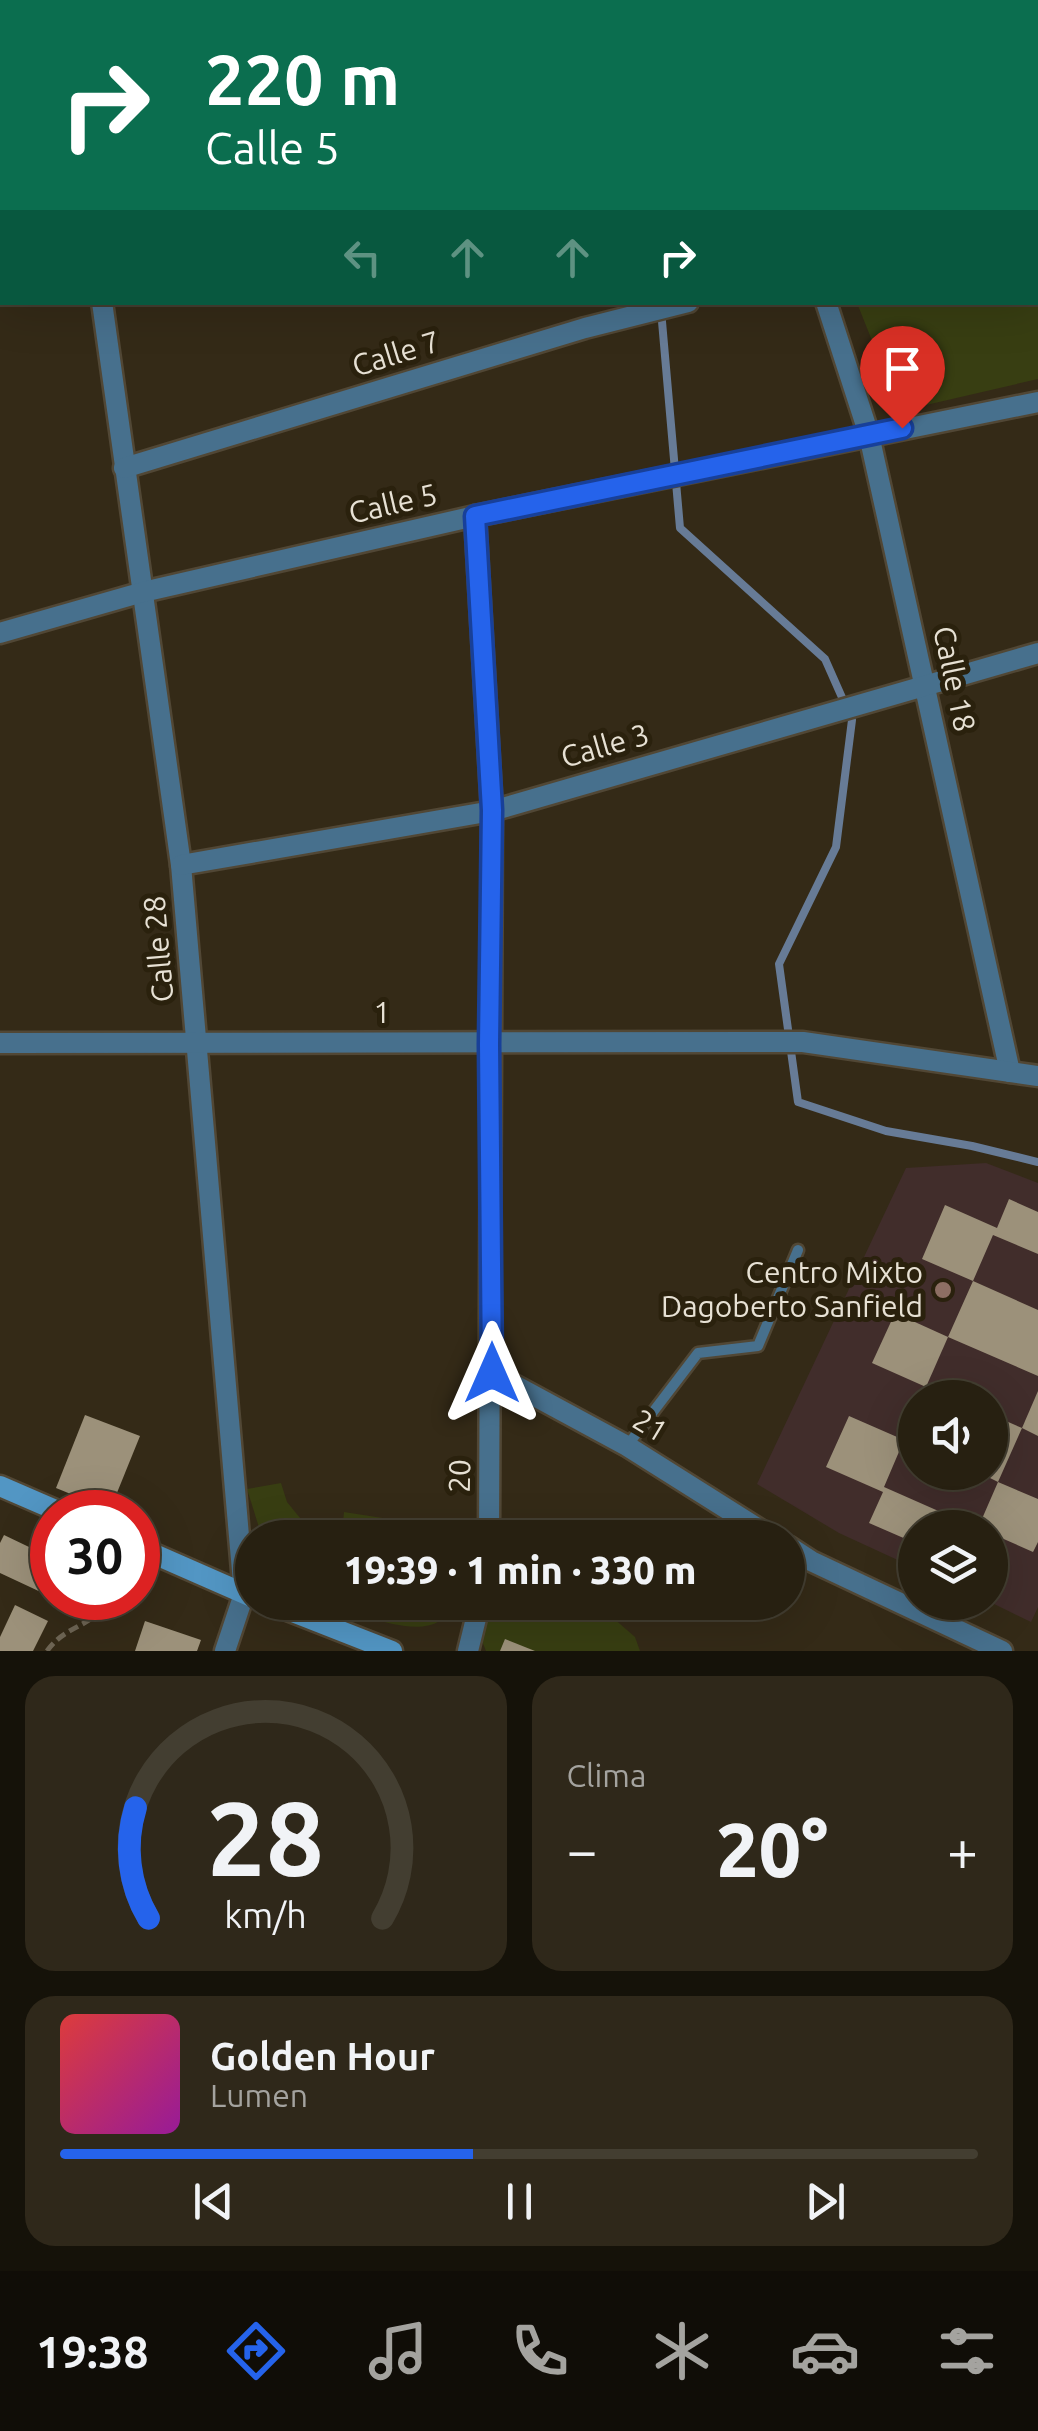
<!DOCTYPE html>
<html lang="es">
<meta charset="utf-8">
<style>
:root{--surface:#272011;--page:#2f281a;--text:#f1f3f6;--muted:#a4a39f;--line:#433e31;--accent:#2563eb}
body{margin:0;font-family:Ubuntu,sans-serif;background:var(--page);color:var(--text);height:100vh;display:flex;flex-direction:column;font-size:38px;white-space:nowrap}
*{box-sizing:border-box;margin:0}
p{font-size:32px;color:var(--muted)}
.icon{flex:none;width:55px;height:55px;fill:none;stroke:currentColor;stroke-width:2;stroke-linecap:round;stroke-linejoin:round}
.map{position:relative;height:1651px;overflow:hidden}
.details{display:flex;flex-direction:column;gap:25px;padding:25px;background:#151209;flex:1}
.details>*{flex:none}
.guide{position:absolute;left:0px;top:0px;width:1040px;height:305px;box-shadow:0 10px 40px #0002,0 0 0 2px var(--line);background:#0b6e4f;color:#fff;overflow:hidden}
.buttons{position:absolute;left:898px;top:1380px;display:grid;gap:20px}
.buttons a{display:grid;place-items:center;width:110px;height:110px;border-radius:50%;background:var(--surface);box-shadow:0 10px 40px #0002,0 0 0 2px var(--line);font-size:50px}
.speed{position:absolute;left:30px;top:1490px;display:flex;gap:20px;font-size:50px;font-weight:700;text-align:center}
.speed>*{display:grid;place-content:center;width:130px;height:130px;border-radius:50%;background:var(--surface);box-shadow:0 10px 40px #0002,0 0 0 2px var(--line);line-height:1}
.speed .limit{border:15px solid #d22;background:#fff;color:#111}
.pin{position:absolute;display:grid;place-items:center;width:85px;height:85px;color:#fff;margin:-102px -42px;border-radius:50% 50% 50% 0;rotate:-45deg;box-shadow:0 0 10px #0007}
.pin .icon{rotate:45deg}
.me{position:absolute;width:110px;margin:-55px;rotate:0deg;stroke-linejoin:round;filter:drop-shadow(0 0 8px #0008)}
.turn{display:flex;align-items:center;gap:35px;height:210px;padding:0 40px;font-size:45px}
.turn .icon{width:130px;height:130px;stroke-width:2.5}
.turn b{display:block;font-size:70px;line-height:85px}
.lanes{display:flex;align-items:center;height:95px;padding:0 40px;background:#0003;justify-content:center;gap:50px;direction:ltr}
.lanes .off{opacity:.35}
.big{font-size:75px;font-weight:800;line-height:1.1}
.details .card{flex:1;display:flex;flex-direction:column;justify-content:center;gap:15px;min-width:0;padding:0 35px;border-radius:30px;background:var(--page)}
.details .dial{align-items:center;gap:0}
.dial svg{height:260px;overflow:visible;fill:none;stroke:var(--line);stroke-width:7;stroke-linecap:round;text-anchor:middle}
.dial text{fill:var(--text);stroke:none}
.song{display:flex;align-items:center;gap:30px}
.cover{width:120px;height:120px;border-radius:15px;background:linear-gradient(135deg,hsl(0 70% 55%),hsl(300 70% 35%))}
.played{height:10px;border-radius:5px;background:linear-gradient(90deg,var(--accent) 45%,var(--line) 45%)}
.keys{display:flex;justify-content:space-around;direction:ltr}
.heat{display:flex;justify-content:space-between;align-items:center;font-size:55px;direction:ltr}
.details .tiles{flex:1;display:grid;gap:25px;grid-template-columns:1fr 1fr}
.card:last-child{grid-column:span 2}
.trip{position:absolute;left:235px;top:1520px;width:570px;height:100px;border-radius:50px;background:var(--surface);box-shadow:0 10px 40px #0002,0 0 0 2px var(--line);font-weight:800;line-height:100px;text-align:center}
.menu{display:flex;height:160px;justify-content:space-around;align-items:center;background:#100d07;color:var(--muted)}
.menu .icon{width:70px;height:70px}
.menu .on{color:var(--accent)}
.menu b{font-size:45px;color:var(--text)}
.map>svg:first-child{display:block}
.education{fill:#412d2b;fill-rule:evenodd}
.green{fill:#383e12}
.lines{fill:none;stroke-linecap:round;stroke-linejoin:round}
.stream{stroke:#677b96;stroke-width:8}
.building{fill:#9c917a}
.lane-casing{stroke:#514735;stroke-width:15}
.street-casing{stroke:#514735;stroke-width:25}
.secondary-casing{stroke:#514735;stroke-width:25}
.path{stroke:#6e6554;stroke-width:5;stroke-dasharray:10 5;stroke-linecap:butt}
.lane{stroke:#47708d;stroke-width:10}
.street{stroke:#47708d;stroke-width:20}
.secondary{stroke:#5296c4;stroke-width:20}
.route-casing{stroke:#184099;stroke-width:25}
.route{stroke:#2563eb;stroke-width:18}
.education-dot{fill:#8d6e63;stroke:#2a210d;stroke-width:4}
.labels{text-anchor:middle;stroke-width:10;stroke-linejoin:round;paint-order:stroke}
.street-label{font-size:30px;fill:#e7e1d4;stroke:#2a210d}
.poi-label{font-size:30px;fill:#e7e1d4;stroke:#2a210d;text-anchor:end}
</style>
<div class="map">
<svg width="1038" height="1651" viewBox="0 0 1038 1651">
<rect width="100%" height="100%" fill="#342a17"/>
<path class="education" d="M986,1163L1038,1183V1607L1031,1622L990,1602V1528H915V1568L839,1533L757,1484L906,1168ZM915,1398H990V1472H915Z"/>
<g class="green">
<path d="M1038,228V379L900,411L857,303L1038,302Z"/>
<path d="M281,1483L287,1502L314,1535L342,1534L344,1512L434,1526L468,1537H262L247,1489Z"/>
<path d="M327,1603L452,1602V1603C439,1651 360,1613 327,1603Z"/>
<path d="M487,1603H596L635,1637L640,1651H486L480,1636Z"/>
</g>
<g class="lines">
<g class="stream">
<path d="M443,0L445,2"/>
<path d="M661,310L680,528L825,659L852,720L836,847L779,964L798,1102L886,1131L972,1146L1038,1162"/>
</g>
</g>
<g class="building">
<path d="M1009,1199L1038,1212V1254L993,1235L973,1281L1038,1310V1376L948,1337L973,1281L922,1259L945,1205L997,1228Z"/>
<path d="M895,1313L948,1337L926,1387L872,1363Z"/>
<path d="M1038,1391V1436L1022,1428Z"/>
<path d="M990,1414L1022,1428L998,1482L978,1472H990Z"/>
<path d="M85,1415L140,1436L110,1510L56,1488Z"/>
<path d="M915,1415V1445L904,1440L884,1487L977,1528H915V1543L869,1523L883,1492L826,1467L849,1416L904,1440Z"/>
<path d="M998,1482L1038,1499V1542L1033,1552L990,1533V1528H978Z"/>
<path d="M4,1535L52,1558V1598H80L75,1608L0,1573V1543Z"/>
<path d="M15,1605L48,1621L33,1651H0V1637Z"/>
<path d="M145,1621L201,1640L197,1651H135Z"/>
<path d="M505,1639L535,1651H500Z"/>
</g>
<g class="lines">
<defs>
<path id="lane" d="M627,1446L698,1353L758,1346L798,1250"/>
<g id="street">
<path d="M59,0V2"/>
<path d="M729,0L730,2"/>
<path d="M205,2L214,0"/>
<path d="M834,2L844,0"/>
<path d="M0,216H2"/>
<path d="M102,302L181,865L244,1594L225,1651"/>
<path d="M826,302L869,435L1010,1072"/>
<path d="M124,468L585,328L688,302"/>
<path d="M475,516L492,811L489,1538"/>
<path d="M0,633L143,592L475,516L1038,402"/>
<path d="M181,865L492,811L1038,653"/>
<path d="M0,1043L803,1042L1038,1076"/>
<path d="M492,1373L627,1446L773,1538"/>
<path d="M788,1546L811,1561L1002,1651"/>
<path d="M468,1651L480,1602"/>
</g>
<g id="secondary">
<path d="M0,1486L60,1512"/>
<path d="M138,1547L252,1597"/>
<path d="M267,1602L392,1651"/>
</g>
</defs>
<use href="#lane" class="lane-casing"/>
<use href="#street" class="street-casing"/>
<use href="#secondary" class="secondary-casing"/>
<path class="path" d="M47,1651C67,1623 93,1629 108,1598"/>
<use href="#lane" class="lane"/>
<use href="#street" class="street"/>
<use href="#secondary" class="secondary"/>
</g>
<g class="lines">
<defs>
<path id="route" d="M492,1373L489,1044L492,810L475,516L902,428"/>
</defs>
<use href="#route" class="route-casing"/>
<use href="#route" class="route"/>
</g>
<circle class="education-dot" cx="943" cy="1290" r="10"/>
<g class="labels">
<g class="street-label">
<text transform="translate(396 354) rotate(-17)" y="10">Calle 7</text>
<text transform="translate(393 504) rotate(-13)" y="10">Calle 5</text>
<text transform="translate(954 679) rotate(78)" y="10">Calle 18</text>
<text transform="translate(605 746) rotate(-16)" y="10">Calle 3</text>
<text transform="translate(159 949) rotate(-95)" y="10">Calle 28</text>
<text x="382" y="1023">1</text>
<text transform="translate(650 1426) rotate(31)" y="10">21</text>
<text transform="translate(460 1476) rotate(-89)" y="10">20</text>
</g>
<g class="poi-label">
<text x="923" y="1283">Centro Mixto<tspan x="923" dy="34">Dagoberto Sanfield</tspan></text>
</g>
</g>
</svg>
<div class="buttons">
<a><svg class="icon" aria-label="sound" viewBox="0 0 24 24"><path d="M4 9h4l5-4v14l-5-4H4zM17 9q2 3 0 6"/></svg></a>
<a><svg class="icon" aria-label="layers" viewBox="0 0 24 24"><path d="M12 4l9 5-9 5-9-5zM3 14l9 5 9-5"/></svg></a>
</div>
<div class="speed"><div class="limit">30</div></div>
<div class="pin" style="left:902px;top:428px;background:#d93025"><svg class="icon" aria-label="arrive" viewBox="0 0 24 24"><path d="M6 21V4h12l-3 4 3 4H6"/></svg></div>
<svg class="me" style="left:492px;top:1373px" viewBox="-20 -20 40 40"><path d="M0-17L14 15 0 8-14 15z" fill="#2563eb" stroke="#fff" stroke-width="4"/></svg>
<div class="trip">19:39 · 1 min · 330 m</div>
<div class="guide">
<div class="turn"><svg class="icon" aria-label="right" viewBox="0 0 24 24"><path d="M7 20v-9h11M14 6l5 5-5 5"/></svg><div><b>220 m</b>Calle 5</div></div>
<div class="lanes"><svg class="icon off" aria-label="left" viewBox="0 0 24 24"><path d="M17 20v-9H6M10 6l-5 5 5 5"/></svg><svg class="icon off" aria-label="ahead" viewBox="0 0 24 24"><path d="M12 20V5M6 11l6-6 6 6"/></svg><svg class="icon off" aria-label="ahead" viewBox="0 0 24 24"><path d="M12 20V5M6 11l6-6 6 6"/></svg><svg class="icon" aria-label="right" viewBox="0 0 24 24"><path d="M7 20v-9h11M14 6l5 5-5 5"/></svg></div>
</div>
</div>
<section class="details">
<div class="tiles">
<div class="card dial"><svg viewBox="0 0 100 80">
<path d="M14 69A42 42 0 1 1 86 69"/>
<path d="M14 69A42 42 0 0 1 10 35" stroke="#2563eb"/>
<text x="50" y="56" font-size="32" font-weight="700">28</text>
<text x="50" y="72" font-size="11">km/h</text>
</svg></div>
<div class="card"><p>Clima</p>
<div class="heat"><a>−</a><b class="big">20°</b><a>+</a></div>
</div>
<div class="card">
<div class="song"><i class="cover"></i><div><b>Golden Hour</b><p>Lumen</p></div></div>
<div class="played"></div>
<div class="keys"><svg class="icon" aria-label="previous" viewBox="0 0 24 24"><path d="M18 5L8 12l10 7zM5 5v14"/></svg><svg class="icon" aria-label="pause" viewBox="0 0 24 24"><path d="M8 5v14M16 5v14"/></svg><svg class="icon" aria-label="next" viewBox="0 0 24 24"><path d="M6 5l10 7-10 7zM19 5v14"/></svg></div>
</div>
</div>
</section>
<nav class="menu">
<b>19:38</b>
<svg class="icon on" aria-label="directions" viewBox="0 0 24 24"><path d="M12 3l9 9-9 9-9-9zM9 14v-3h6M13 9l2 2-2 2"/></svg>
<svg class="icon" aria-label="music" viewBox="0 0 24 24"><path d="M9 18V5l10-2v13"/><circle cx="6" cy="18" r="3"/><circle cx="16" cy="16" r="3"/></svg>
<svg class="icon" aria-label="phone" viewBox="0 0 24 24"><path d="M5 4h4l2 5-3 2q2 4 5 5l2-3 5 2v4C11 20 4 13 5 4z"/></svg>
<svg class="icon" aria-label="climate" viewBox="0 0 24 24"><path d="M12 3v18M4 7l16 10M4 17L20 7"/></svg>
<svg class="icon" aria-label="car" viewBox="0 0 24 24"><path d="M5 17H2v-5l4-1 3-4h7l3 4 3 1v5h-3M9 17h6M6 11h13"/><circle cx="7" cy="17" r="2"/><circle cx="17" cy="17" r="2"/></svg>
<svg class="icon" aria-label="filters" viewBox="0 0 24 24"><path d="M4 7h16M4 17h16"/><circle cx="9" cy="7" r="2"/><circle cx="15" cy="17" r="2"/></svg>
</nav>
